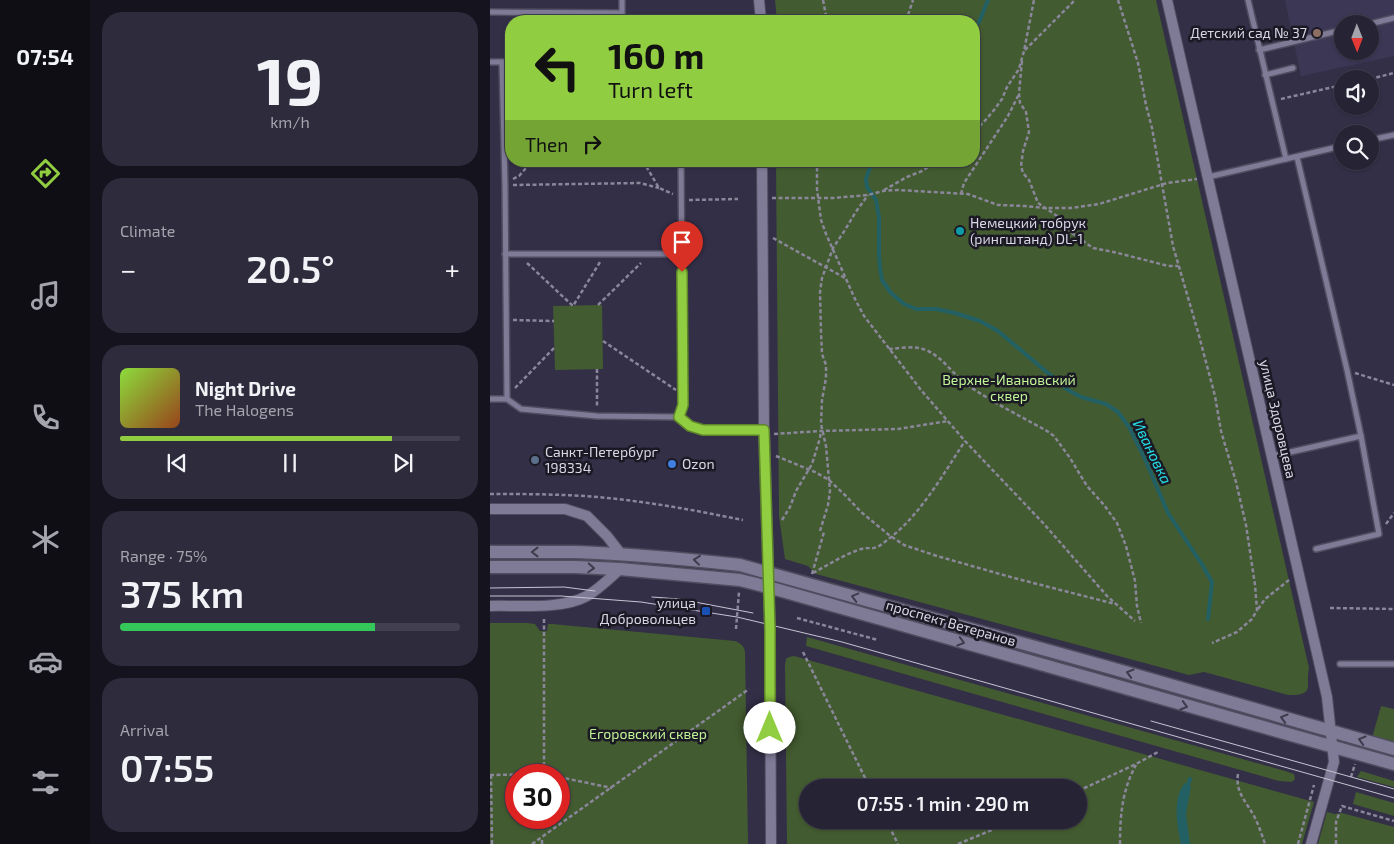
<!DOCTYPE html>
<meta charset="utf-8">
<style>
:root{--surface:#262335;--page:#2e2b3d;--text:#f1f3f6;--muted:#a4a4ad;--line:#424050;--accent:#91cd40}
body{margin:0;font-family:"Exo 2",sans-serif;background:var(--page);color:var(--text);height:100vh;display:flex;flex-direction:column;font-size:19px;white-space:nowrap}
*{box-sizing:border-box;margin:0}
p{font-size:16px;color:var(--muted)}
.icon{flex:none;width:28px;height:28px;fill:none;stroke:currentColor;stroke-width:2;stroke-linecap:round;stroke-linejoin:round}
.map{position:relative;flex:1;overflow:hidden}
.drawer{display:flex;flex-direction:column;gap:12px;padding:12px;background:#15131d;width:400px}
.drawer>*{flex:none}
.guide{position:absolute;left:15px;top:15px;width:475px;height:152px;border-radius:20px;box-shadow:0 1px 4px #0004,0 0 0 1px var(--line);background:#91cd40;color:#111;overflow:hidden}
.needle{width:32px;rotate:179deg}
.tools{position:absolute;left:844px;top:15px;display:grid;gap:10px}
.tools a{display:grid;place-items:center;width:45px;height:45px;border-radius:50%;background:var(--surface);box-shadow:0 1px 4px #0004,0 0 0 1px var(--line);font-size:25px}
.speed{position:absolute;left:15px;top:764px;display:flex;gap:10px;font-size:25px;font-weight:700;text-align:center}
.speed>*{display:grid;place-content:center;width:65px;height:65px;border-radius:50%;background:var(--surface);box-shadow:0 1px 4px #0004,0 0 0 1px var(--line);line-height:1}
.speed .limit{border:8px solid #d22;background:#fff;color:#111}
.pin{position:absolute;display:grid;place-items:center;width:42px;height:42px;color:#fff;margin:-51px -21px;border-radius:50% 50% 50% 0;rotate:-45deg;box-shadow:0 0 5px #0007}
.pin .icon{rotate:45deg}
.me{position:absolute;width:55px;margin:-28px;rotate:0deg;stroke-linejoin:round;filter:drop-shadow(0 0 4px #0008)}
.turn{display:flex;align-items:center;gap:18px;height:105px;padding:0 20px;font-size:22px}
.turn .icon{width:65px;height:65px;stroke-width:2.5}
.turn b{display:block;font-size:35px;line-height:42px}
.then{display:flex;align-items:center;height:48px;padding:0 20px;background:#0003;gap:10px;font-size:19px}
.big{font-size:38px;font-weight:600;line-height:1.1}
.drawer .widget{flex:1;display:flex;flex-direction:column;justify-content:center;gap:8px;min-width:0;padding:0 18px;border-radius:20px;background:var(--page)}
.drawer .dial{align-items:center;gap:0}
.dial b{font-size:65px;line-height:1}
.song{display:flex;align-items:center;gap:15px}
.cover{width:60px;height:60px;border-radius:8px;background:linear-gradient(135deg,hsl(90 70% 55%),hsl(20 70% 35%))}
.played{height:5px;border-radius:2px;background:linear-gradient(90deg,var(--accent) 80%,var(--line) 80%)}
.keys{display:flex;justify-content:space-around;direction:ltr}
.heat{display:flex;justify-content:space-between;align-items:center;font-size:28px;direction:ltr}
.charge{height:8px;border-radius:4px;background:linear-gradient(90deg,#34c759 75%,var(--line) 0)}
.trip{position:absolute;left:309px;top:779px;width:288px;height:50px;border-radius:25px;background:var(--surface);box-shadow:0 1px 4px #0004,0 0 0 1px var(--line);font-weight:600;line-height:50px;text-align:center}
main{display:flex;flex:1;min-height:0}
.tabs{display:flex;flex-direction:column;width:90px;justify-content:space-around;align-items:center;background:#0f0e15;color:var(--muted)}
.tabs .icon{width:35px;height:35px}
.tabs .active{color:var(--accent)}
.tabs b{font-size:22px;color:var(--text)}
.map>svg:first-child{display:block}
.built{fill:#3d3756;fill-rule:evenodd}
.green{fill:#435b30;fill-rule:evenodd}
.water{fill:#236063}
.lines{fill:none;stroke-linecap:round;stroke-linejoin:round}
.stream{stroke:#236063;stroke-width:4}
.lane-casing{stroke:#504d60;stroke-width:8}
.street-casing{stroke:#504d60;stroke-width:12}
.secondary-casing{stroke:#504d60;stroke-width:15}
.path{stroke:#8a879b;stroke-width:2.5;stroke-dasharray:4 2.5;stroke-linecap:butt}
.lane{stroke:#7f7b97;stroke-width:5}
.street{stroke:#7f7b97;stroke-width:10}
.secondary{stroke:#7f7b97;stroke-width:12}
.tram{stroke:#c6c4d4;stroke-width:1}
.oneway{stroke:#3e3b4c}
.route-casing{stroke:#5e852a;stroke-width:12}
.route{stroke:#91cd40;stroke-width:9}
.education-dot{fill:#8d6e63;stroke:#1b1924;stroke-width:2}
.culture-dot{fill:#0f9aa8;stroke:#1b1924;stroke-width:2}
.service-dot{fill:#5c6f8a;stroke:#1b1924;stroke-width:2}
.shop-dot{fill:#3f7fe0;stroke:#1b1924;stroke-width:2}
.transit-dot{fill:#1a4fb4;stroke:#1b1924;stroke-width:2}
.labels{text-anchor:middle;stroke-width:5;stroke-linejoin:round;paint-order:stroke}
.poi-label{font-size:14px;fill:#d9d7e6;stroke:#1b1924;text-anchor:start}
.park-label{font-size:14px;fill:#c0f596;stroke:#1b1924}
.street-label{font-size:14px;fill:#d9d7e6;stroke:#1b1924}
.water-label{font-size:15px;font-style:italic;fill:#25dce3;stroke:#1b1924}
</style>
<main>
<nav class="tabs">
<b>07:54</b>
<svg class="icon active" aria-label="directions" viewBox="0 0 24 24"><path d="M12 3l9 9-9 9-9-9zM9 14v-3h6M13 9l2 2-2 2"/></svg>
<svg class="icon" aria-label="music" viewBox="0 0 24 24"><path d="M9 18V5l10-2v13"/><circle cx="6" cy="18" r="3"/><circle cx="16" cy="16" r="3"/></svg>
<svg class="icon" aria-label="phone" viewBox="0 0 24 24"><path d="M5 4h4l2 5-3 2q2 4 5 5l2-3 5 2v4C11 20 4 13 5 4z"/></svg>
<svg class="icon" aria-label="climate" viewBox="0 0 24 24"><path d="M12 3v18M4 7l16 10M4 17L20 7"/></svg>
<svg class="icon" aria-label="car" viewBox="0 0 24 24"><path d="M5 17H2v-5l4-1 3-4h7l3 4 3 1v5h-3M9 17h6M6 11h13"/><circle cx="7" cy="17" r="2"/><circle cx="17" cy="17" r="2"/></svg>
<svg class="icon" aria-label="filters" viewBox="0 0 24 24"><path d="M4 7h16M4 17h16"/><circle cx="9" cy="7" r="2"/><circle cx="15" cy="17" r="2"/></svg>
</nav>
<section class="drawer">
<div class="widget dial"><b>19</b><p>km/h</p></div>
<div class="widget"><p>Climate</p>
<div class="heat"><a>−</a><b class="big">20.5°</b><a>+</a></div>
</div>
<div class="widget">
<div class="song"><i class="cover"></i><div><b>Night Drive</b><p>The Halogens</p></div></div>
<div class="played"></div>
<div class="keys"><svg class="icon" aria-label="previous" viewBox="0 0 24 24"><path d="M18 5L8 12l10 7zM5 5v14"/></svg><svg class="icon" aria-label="pause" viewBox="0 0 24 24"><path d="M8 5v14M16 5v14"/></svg><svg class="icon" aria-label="next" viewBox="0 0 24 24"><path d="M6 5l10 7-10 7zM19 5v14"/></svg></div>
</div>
<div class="widget"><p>Range · 75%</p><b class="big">375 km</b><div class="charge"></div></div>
<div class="widget"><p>Arrival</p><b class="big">07:55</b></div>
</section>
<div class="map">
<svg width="904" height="844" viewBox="0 0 904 844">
<rect width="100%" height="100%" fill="#332f47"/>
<path class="built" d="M795,0H904V56L811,76ZM852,24H880V51H852Z"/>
<g class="green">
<path d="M285,0H666L819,668C815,687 826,695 798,695L714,672L699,675L326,574L318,566L295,559L289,516L286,161H484V21H287Z"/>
<path d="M112,305L113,369L65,370L63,306Z"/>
<path d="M0,623H37L45,624L50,631H57L58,624H62L245,641C252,644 254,646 255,652L258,844H0ZM26,775H69V818H26Z"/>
<path d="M317,637L795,771L804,774L805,779L802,782L789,781L316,646Z"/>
<path d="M304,656L824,802L812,844H297L295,665L296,659L299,657ZM318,788H588V820H318Z"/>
<path d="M891,706L904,709V744L882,738Z"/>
<path d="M871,771L904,781V787L867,777Z"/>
<path d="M866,792L904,803V816L863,804Z"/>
<path d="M837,812L845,814L852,813L904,827V844H828Z"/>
</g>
<path class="water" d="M695,783L701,786L696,814L700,844H691C687,827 682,797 695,783Z"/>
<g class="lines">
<g class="stream">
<path d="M484,30L489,22L498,0"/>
<path d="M382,161L376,179L377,187L386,200L389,218V254L390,268L392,280L401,293L414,304L426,309H446L465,313L490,321L508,331L578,390L591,397L616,404L628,412L639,427L655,459L678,513L713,566L722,582L718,619"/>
<path d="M697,788L700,779"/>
</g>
<defs>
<g id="lane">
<path d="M132,0V21"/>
<path d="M758,0L796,159"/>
<path d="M0,12L132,13"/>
<path d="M880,24L904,18"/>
<path d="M769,50L852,30"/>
<path d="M0,62H21"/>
<path d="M12,62L15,186L17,399"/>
<path d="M775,75L803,68"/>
<path d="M880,140L904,135"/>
<path d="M718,177L852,146"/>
<path d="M15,254H192"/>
<path d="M0,399H17L31,409L107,416L189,417L193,405L191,161"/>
<path d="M189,417L200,426L213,430H274"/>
<path d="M783,456L871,436L857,370L807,157"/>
<path d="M826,549L889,534L871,436"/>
<path d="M850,664H904"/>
</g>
<g id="street">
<path d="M269,0L271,21"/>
<path d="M677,0L837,697L844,762L821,844"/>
<path d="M272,161L274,430L280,630L281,844"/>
<path d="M0,509H75L97,516L117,536L131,554"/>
<path d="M0,606C29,605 71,610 97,596C109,589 119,579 130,569"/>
</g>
<g id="secondary">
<path d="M0,552C28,552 57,552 85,552C140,554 195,559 250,565L621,668L904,749"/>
<path d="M0,567H85L130,569L250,580L278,587L904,764"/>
</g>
</defs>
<use href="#lane" class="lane-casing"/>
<use href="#street" class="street-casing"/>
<use href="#secondary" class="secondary-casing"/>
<g class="path">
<path d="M333,0L337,21"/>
<path d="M628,0L648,63L656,105L662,128L683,246L708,332L725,396L731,431L746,482L756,525L765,585L767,610L762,619L747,632L722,643"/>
<path d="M416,21L423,0"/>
<path d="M535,50L585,0"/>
<path d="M532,61L529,93L530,103L536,112L539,132L533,151L531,166L533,173L539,180L548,203L570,218L582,233L603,248L628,253L678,266H688"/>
<path d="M880,79L904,73"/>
<path d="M791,99L852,85"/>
<path d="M484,130L493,123L504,110L512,99L517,87L529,69L534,51L544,0"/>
<path d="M153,161L169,188L183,194"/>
<path d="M327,161V189L331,220L336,234L365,299L374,316L431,390L475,441L554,524L617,596L645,621"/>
<path d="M23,179L29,176L42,161"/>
<path d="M23,185L150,183L169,188"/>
<path d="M394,190L417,177L432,171L447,161"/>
<path d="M471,194L474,183L518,116L529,94"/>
<path d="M282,198H343L378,195L393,191L407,190L478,194L508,205L535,206L554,208H581L609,204L677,183L707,179"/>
<path d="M199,200L248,199"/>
<path d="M283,238L355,278"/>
<path d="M37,263L83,306L110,262"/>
<path d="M108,305L151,263"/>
<path d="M23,320L64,321"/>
<path d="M113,341L186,390"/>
<path d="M399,349C411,348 426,345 438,351C453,358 463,374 476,384C502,402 530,416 557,431L564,436L580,458L597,486L614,505L627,523L636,546L645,581L647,606L651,623"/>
<path d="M107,369V407"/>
<path d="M865,373L904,385"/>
<path d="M25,388L64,348"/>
<path d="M284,434L331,431L408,429L458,421"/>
<path d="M286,456L325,472L339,480L356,496L371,512L399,535L414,545L447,556L524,578L625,604"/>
<path d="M0,494C24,494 49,494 73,495C133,497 194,508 253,520"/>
<path d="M292,520L300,507L306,491L322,464L330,438L331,431"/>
<path d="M896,524L904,513"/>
<path d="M330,531L338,505L340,491L336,446L331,424L332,400L336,378V365L332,354L331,332L330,292L332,278L343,248L355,230L365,213L378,195"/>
<path d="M323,573C340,564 356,553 375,548C379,548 383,549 387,547C390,546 393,543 396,541C430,516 452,476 475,441"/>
<path d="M322,574L334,532"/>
<path d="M840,608L904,609"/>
<path d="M768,609L775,599L799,580"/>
<path d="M307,618L388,640"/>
<path d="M54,619V775"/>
<path d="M246,629L249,592"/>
<path d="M313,652L380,788"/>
<path d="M748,774C745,793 757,802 765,818C769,826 772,835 775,844"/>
<path d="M0,775L54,774L59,775"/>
<path d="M1,775L2,844"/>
<path d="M69,777L122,788"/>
<path d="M861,777L865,764"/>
<path d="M588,791L646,764L668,752"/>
<path d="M396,820L408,844"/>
<path d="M42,844L259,689"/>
<path d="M52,844V838"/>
<path d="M468,844L526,820"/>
<path d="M630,844C630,816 632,790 646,765"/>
<path d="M808,844L824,785"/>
<path d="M846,844V822L852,806L904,821"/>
</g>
<use href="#lane" class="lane"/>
<use href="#street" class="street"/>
<use href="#secondary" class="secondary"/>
<g class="tram">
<path d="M0,588L74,587L105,591"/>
<path d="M0,596H71L151,602L247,617L352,642L904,798"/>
<path d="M162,597L189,599L263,613"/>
<path d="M661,721L904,789"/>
</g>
</g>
<defs><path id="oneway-chevron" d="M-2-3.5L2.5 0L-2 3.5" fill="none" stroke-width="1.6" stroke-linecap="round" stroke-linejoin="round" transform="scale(1.25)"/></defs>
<g class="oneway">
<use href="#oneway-chevron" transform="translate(45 552) rotate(180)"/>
<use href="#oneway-chevron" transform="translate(207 560) rotate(-174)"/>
<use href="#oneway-chevron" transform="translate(101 568) rotate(3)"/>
<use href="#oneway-chevron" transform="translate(365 597) rotate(-165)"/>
<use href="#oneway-chevron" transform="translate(471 642) rotate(16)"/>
<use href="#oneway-chevron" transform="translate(640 673) rotate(-164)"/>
<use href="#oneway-chevron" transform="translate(694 706) rotate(16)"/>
<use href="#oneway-chevron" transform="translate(794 718) rotate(-164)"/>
<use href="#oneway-chevron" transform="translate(872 740) rotate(-164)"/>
</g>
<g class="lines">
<defs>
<path id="route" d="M192,272L193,405L189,417L200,426L213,430H274L280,630V728"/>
</defs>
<use href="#route" class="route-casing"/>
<use href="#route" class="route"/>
</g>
<circle class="education-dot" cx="827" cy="33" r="5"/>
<circle class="culture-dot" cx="470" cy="231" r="5"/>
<circle class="service-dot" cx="45" cy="460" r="5"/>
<circle class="shop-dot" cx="182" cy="464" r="5"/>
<rect class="transit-dot" x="211" y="606" width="10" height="10" rx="2.5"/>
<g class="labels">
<g class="poi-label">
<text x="817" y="38" text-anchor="end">Детский сад № 37</text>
<text x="480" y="228">Немецкий тобрук<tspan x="480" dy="16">(рингштанд) DL-1</tspan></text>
<text x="55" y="457">Санкт-Петербург<tspan x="55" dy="16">198334</tspan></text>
<text x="192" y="469">Ozon</text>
<text x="206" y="608" text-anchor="end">улица<tspan x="206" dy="16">Добровольцев</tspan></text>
</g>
<g class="park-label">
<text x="519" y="385">Верхне-Ивановский<tspan x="519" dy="16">сквер</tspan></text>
<text x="158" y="739">Егоровский сквер</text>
</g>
<g class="street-label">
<text transform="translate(788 419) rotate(77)" y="5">улица Здоровцева</text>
<text transform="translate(461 623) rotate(16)" y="5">проспект Ветеранов</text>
</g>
<g class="water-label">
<text transform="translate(662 452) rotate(64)" y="5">Ивановка</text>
</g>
</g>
</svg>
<div class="tools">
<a><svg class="needle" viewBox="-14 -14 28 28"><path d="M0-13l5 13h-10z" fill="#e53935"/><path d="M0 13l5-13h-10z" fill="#a4a4ad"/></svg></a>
<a><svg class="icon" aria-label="sound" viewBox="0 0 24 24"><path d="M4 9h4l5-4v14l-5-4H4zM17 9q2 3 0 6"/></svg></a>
<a><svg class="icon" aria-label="search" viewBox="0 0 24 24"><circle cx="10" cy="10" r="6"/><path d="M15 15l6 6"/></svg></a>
</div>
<div class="speed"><div class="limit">30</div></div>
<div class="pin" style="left:192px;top:272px;background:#d93025"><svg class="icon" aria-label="arrive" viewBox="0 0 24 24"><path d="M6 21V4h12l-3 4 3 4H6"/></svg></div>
<svg class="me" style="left:280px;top:728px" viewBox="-20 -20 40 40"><circle r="19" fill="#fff"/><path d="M0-13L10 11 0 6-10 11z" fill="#91cd40"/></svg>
<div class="trip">07:55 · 1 min · 290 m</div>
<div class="guide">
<div class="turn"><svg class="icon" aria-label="left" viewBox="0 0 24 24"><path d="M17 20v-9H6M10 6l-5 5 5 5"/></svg><div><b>160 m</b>Turn left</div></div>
<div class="then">Then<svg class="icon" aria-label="right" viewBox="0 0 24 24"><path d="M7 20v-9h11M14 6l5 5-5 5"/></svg></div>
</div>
</div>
</main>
